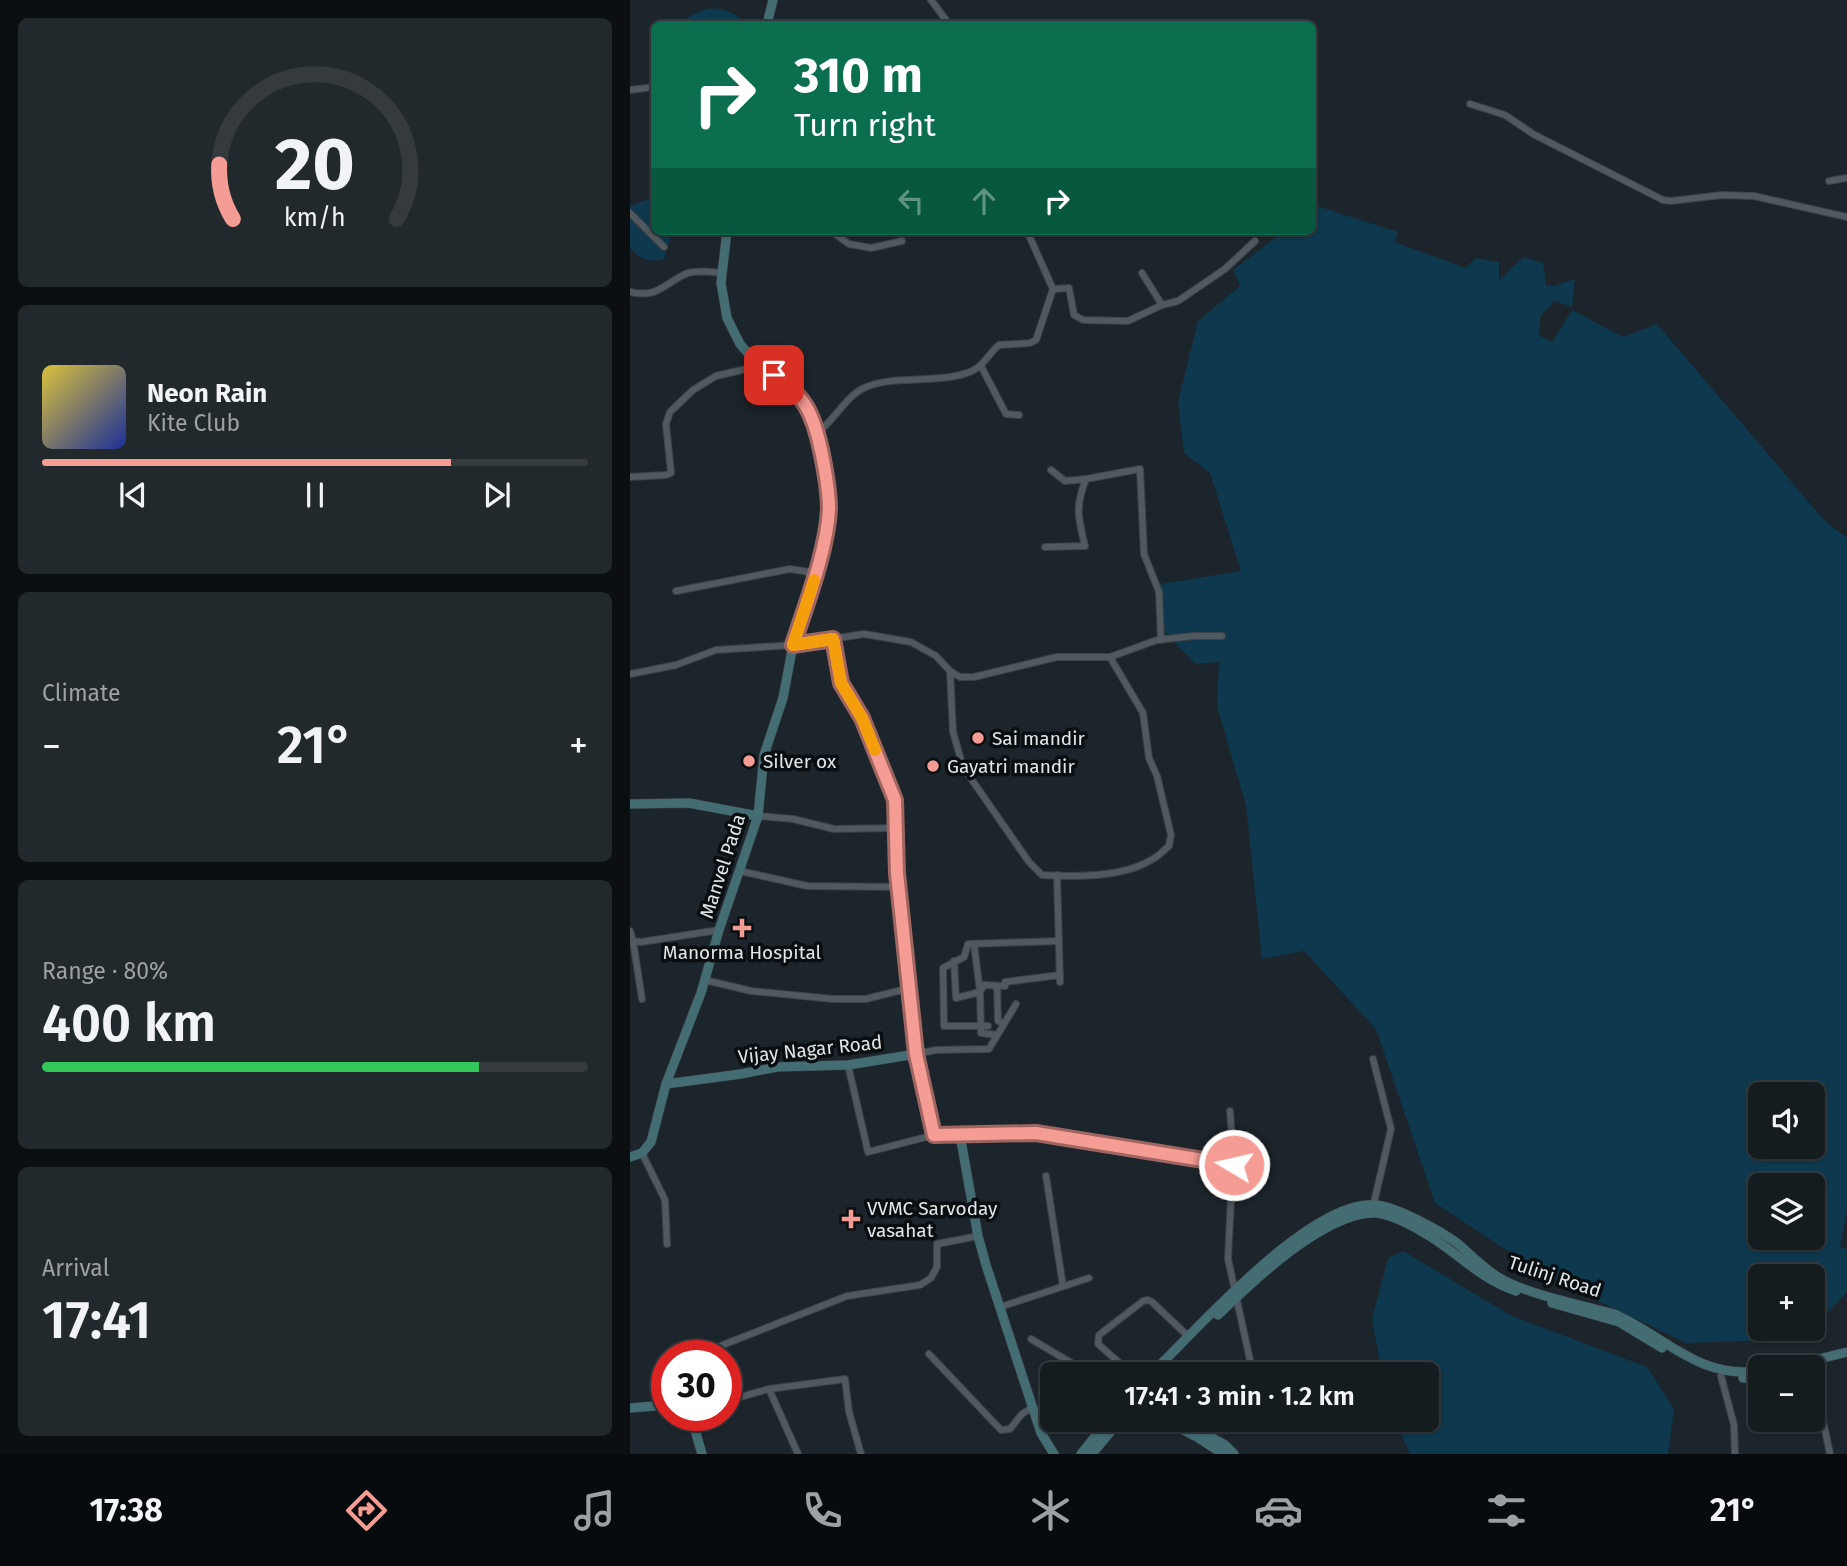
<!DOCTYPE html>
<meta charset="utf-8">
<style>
:root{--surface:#151c20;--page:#22292d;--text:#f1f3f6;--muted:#9da1a5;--line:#343a3e;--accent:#f59c94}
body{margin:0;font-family:"Fira Sans",sans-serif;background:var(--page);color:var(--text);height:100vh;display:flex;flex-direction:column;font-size:26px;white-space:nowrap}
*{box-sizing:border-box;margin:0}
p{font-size:23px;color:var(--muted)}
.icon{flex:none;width:38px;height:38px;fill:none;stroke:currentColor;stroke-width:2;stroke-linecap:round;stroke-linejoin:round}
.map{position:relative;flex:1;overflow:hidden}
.sheet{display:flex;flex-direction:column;gap:18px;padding:18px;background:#0c0f12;width:630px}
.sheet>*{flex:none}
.top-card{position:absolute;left:21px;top:21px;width:665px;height:214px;border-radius:10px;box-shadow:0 2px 5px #0004,0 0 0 2px var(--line);background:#0b6e4f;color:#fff;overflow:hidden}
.buttons{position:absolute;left:1118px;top:1082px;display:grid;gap:14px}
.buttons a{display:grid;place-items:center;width:77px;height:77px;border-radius:10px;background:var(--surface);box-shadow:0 2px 5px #0004,0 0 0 2px var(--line);font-size:35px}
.speed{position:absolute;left:21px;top:1340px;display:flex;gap:14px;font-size:35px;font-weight:700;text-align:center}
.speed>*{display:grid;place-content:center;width:91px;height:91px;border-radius:50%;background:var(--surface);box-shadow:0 2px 5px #0004,0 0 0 2px var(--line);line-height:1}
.speed .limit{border:10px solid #d22;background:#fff;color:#111}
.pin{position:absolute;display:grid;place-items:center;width:60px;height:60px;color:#fff;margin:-30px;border-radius:14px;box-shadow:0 4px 10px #0006}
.me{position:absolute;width:77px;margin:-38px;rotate:279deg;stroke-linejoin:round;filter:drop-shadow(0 0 5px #0008)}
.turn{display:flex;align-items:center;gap:24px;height:147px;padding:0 28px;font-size:32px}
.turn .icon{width:91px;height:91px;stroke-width:2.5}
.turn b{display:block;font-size:49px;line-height:60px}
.lanes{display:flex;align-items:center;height:66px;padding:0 28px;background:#0003;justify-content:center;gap:35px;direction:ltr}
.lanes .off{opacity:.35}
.big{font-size:52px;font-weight:600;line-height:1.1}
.sheet .tile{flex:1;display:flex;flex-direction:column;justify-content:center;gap:10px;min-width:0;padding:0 24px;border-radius:10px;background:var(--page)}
.sheet .dial{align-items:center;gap:0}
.dial svg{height:182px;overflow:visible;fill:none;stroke:var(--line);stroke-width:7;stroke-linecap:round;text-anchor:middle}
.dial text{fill:var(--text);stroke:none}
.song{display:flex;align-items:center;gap:21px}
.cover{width:84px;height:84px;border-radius:10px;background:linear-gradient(135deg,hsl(50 70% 55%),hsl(230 70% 35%))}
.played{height:7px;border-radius:4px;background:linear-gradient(90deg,var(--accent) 75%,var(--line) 75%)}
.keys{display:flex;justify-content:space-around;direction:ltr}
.heat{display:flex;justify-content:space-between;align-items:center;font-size:38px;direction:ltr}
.charge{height:10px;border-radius:5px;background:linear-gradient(90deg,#34c759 80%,var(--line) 0)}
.trip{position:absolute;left:410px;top:1362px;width:399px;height:70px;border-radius:10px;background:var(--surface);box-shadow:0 2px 5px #0004,0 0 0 2px var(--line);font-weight:600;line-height:70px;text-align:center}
.menu{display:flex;height:112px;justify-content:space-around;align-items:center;background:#080b0d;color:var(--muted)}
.menu .icon{width:49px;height:49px}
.menu .on{color:var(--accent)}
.menu b{font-size:32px;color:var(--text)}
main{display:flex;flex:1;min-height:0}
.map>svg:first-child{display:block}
.green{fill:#0e384d;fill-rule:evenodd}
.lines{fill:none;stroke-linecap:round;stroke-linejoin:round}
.street-casing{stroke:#3a4247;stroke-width:8}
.secondary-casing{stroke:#3a4247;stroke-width:10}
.street{stroke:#4f595f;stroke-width:6}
.secondary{stroke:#446c73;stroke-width:9}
.route-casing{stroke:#9f6560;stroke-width:18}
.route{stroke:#f59c94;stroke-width:12}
.slow{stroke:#f59e0b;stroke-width:12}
.poi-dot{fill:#f59c94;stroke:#0a0e10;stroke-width:2.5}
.labels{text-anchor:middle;stroke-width:7;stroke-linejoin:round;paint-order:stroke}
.poi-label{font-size:19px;fill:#e0e6ea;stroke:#0a0e10;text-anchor:start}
.street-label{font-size:19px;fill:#e0e6ea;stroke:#0a0e10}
</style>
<main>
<section class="sheet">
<div class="tile dial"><svg viewBox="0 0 100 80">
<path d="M14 69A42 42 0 1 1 86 69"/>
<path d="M14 69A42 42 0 0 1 8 45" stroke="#f59c94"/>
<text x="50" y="56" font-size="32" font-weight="700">20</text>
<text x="50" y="72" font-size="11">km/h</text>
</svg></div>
<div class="tile">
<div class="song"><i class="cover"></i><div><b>Neon Rain</b><p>Kite Club</p></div></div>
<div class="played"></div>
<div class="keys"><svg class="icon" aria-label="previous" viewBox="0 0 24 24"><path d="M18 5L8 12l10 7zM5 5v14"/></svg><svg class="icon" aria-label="pause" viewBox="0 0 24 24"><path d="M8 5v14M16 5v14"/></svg><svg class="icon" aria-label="next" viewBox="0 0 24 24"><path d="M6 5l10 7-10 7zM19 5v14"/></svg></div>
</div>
<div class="tile"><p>Climate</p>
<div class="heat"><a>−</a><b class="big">21°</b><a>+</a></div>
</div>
<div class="tile"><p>Range · 80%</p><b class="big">400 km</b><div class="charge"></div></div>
<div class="tile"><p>Arrival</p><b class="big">17:41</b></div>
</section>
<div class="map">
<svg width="1217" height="1454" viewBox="0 0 1217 1454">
<rect width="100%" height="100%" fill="#1c252b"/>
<g class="green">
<path d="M83,8C98,10 107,14 116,24H51C61,14 70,10 83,8Z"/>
<path d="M19,199L24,202V231H41L40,240L34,259C17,263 12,260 0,248V206Z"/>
<path d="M687,206L768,232L765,242L835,268L846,258L869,262V280L894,257L913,263L916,285L924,286L945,279L942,307L924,301L910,317L909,335L922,342L942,310L993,337L1027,324L1194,520L1217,538V1210L1210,1247L1217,1249V1292L1191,1319H1183V1276H1130V1328H1162L1147,1340L1056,1343L914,1275L805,1203L746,1029L674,951L632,959L616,805L587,707L589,662L565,664L535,632L530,584L611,571L580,473L554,453L548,402L568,321L610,286L603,270L654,231H682L683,210ZM1130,1094H1183V1146H1130ZM1130,1185H1183V1237H1130Z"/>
<path d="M773,1251L882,1316L1017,1367L1044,1409L1038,1454H780L765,1419H796V1374H752L742,1319L758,1258Z"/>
</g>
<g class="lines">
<defs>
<g id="street">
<path d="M301,0L319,24"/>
<path d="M0,90L24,87"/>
<path d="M840,104L875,115L903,134L1033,200L1041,201L1092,195L1124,196L1217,217"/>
<path d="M1199,181L1217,178"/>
<path d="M0,213L34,247"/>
<path d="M201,231L219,244L241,248L272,241"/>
<path d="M512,273L532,305"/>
<path d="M423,289L439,288L444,315L453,320L498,321L532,305L548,301L595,269L625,241"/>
<path d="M0,292C29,299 35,282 58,273C69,270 81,272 92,273"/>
<path d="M351,366L376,414L389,415"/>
<path d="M187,433C203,422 217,395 234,388C263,374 310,385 342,371C354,366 359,353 369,345L400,343L406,340L423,289L397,231"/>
<path d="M421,470L435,481L456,479"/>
<path d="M0,477L36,475L41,473L36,424L40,412L63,390L86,376L129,366"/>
<path d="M415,547L455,546C448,518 445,506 456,479L510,469L514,554L529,592L531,640"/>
<path d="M46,591L160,569L186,573"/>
<path d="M203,639L211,683L232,718L235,730L260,783L265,800L267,873L286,1054L306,1050L359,1049L386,1004"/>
<path d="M320,671L323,732L333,767L399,862L412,875C444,877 494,877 521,860C528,857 533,851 539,846L541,835L527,776L519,758L513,713L480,657"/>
<path d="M0,674L46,665L86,650L163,645L234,634L281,642L306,656L320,671L330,677H344L427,657H480L527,640L564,636H592"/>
<path d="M128,816L163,819L204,829L265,828"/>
<path d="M110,871L177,886L268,887"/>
<path d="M427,875L430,982"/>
<path d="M0,931L3,941L11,942L89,930"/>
<path d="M3,941L12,999"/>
<path d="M344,944L350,992L351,1033L367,1035"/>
<path d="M324,961L326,998L350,992L354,985L375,986V982L430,975"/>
<path d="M75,980L121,991L203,999H236L280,988"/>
<path d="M367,986L368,1021L374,1024"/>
<path d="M358,1026H314L313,968L334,957L338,944L428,941"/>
<path d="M218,1065L238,1152L304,1135"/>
<path d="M600,1111L604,1165"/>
<path d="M330,1135L406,1133L604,1165L606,1168L607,1180L601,1199L598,1259L623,1374"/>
<path d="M12,1153L35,1200L37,1244"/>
<path d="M416,1176L433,1286"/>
<path d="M743,1207L761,1129L743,1059"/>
<path d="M370,1307L459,1278"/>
<path d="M401,1339L460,1374"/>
<path d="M299,1354L371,1430L380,1429L392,1414L403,1407"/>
<path d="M65,1356L217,1296L290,1285L301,1278L307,1267V1244L348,1236"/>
<path d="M1183,1372L1200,1454"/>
<path d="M502,1374L468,1344L469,1335L513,1301L518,1300L522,1302L559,1337"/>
<path d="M1091,1376L1104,1425L1105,1454"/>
<path d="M139,1389L168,1454"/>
<path d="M96,1401L139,1389L215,1379L219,1412L231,1454"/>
</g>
<g id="secondary">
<path d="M137,24L143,0"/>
<path d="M0,804L59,803L128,816"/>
<path d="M36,1084L111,1074L147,1067L218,1065L286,1054L304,1135H330L348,1236L356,1265L411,1433L424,1454"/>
<path d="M0,1157L12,1153L21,1142L36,1084L71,993L89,930L128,816L134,755L153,698L163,645L186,573L199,511L194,467L187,433L177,407L166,391L129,366L110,344L97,318L91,283L97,231"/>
<path d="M922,1303L989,1322L1032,1348"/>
<path d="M588,1315C623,1281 692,1215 742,1213C760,1212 785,1227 801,1237C831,1256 851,1279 886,1291"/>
<path d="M1156,1367L1217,1352"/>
<path d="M521,1374C566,1331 681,1198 746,1205C767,1207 809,1230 827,1243C840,1254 853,1268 868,1277C898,1295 949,1304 984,1314C1037,1337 1067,1379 1130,1371"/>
<path d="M1113,1378H1130"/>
<path d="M0,1408L37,1405"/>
<path d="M61,1416L72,1454"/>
<path d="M532,1419L567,1437L593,1454"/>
<path d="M548,1419L595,1445L604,1454"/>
<path d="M451,1454L479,1419"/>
<path d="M462,1454L491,1419"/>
</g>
</defs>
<use href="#street" class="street-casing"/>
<use href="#secondary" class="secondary-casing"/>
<use href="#street" class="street"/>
<use href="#secondary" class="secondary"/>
</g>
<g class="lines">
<defs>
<path id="route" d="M144,375C175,396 183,413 191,450C195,469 199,489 199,509C197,551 176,604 163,645L203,639L211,683L232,718L265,800L267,873L286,1054L304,1135L406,1133L604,1165"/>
</defs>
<use href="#route" class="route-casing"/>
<use href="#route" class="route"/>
<path class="slow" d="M184,580L163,645L203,639L211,683L232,718L245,750"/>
</g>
<g class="poi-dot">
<circle cx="348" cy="738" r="7"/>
<circle cx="119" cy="761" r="7"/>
<circle cx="303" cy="766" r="7"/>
<path d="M108.5 917.5h7v7h7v7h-7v7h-7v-7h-7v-7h7z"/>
<path d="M217.5 1208.5h7v7h7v7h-7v7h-7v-7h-7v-7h7z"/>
</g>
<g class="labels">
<g class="poi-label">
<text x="362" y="745">Sai mandir</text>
<text x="133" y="768">Silver ox</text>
<text x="317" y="773">Gayatri mandir</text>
<text x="112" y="959" text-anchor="middle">Manorma Hospital</text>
<text x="237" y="1215">VVMC Sarvoday<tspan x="237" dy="22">vasahat</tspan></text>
</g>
<g class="street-label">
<text transform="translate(92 866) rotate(-72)" y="7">Manvel Pada</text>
<text transform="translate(180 1049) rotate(-6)" y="7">Vijay Nagar Road</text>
<text transform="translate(925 1276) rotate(18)" y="7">Tulinj Road</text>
</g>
</g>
</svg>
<div class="buttons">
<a><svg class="icon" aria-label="sound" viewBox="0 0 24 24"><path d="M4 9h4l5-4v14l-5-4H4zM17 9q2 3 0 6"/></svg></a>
<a><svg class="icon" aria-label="layers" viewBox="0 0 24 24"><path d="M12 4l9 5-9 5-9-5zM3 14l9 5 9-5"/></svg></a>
<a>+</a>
<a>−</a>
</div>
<div class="speed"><div class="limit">30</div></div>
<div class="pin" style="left:144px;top:375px;background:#d93025"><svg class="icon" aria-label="arrive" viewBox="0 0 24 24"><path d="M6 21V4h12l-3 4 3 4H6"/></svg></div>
<svg class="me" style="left:604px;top:1165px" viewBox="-20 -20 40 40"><circle r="17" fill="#f59c94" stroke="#fff" stroke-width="3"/><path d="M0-11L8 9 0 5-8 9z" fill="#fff"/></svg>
<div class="trip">17:41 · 3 min · 1.2 km</div>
<div class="top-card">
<div class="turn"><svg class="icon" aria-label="right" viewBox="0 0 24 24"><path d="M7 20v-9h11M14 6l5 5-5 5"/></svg><div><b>310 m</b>Turn right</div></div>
<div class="lanes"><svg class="icon off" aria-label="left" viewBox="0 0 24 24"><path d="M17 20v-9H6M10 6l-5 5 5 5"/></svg><svg class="icon off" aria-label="ahead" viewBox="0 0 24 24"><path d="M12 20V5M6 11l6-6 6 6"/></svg><svg class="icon" aria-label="right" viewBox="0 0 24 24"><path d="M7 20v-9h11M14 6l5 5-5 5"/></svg></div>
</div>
</div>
</main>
<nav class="menu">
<b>17:38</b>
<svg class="icon on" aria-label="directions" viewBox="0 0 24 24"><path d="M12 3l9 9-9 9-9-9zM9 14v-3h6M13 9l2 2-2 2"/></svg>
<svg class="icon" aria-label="music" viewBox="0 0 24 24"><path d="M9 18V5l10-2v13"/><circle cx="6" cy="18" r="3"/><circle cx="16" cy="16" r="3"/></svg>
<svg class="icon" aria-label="phone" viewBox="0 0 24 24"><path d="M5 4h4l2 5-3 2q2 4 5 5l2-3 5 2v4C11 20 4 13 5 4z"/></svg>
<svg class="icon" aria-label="climate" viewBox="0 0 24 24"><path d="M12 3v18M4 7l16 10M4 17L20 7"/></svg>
<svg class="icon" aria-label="car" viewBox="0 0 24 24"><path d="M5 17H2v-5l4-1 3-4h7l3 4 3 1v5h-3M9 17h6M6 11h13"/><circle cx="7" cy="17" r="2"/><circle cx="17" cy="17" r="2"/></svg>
<svg class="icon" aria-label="filters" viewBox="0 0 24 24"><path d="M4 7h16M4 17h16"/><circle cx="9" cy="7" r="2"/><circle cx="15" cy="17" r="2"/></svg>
<b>21°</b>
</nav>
